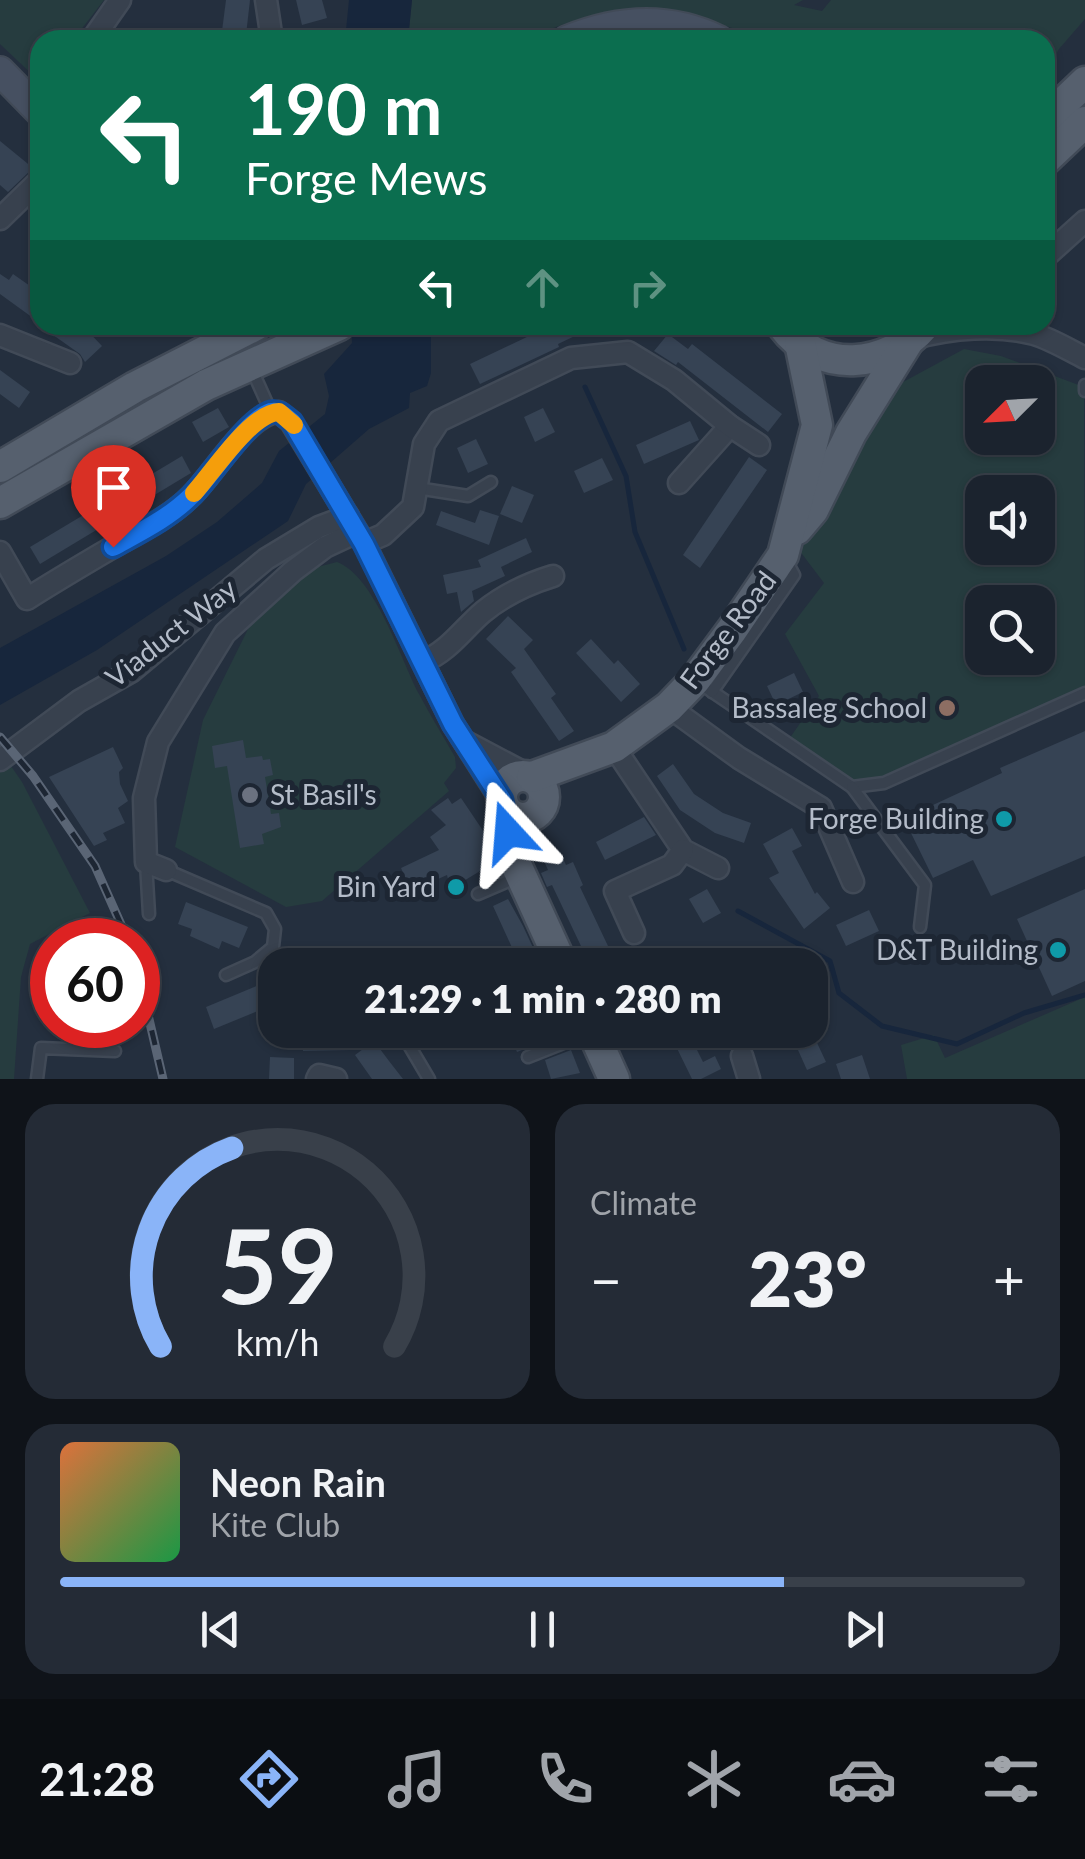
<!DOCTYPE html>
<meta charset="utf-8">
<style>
:root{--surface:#1b232e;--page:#242b36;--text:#f1f3f6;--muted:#a0a4aa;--line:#39404a;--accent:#8ab4f8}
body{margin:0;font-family:Lato,sans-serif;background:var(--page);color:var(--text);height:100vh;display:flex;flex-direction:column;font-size:38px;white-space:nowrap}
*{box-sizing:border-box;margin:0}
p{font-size:32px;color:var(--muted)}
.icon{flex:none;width:55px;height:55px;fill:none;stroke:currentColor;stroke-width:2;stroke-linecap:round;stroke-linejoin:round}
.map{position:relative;height:1079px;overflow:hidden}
.details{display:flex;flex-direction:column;gap:25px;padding:25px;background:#0f1319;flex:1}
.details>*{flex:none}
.guide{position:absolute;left:30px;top:30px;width:1025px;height:305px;border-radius:30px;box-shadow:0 2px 8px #0004,0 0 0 2px var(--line);background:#0b6e4f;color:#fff;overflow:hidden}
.needle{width:65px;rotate:246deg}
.controls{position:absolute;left:965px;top:365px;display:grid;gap:20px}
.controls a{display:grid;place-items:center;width:90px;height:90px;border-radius:20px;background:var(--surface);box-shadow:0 2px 8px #0004,0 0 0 2px var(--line);font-size:50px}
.speed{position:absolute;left:30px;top:918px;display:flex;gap:20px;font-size:50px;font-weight:700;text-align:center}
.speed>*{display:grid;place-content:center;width:130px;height:130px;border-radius:50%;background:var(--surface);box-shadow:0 2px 8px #0004,0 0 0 2px var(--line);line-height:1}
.speed .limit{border:15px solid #d22;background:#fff;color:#111}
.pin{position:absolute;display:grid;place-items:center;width:85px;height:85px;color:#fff;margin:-102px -42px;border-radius:50% 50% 50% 0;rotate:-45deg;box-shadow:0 0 10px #0007}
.pin .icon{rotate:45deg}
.me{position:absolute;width:110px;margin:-55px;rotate:341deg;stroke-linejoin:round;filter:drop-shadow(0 0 8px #0008)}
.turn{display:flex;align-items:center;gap:35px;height:210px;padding:0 50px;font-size:45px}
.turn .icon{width:130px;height:130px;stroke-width:2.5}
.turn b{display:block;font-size:70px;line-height:85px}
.lanes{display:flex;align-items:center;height:95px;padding:0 50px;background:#0003;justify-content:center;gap:50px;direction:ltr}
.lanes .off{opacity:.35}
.big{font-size:75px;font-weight:800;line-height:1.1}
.details .widget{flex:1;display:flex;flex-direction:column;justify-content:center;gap:15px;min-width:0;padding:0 35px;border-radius:30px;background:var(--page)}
.details .dial{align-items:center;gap:0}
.dial svg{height:260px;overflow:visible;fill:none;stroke:var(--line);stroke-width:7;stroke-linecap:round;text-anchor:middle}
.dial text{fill:var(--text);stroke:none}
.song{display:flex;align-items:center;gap:30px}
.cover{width:120px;height:120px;border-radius:15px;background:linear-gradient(135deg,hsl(20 70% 55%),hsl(140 70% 35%))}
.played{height:10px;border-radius:5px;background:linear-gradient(90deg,var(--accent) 75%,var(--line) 75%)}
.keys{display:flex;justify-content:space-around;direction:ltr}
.heat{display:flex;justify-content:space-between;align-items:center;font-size:55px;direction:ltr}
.details .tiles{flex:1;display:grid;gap:25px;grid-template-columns:1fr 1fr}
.widget:last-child{grid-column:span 2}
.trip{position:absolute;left:258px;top:948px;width:570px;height:100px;border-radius:30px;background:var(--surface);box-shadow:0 2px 8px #0004,0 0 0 2px var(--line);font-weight:800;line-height:100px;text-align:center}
.menu{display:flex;height:160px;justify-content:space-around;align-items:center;background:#0b0e12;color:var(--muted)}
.menu .icon{width:70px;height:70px}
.menu .current{color:var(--accent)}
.menu b{font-size:45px;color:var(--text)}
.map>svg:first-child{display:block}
.green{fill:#263c3f;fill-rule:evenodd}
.water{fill:#17263c}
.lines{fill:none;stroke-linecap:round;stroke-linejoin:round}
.stream{stroke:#17263c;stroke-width:5}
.building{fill:#364354}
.lane-casing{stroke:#414a57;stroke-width:15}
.street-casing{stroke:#414a57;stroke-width:25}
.secondary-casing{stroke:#414a57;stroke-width:32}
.primary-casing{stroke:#414a57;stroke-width:35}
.lane{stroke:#38414e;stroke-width:10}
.street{stroke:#38414e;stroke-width:20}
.secondary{stroke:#465061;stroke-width:28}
.primary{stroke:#56606e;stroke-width:30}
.rail-casing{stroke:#5a6575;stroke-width:9}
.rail{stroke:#1d2633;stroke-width:5;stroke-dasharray:15;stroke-linecap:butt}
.route-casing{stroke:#114b97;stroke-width:25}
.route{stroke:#1a73e8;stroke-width:18}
.slow{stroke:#f59e0b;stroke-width:18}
.education-dot{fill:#8d6e63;stroke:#1d2633;stroke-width:4}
.worship-dot{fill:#6b7280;stroke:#1d2633;stroke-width:4}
.culture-dot{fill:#0f9aa8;stroke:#1d2633;stroke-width:4}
.labels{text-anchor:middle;stroke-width:10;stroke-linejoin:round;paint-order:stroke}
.street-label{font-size:28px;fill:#b4bcc9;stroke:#1d2633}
.poi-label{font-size:28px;fill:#b4bcc9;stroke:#1d2633;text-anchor:end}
</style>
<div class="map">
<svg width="1085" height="1079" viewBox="0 0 1085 1079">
<rect width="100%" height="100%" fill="#242f3e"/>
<g class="green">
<path d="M0,0H104L73,40H40V78L37,79L0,44Z"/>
<path d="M412,0H803L794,5L822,11L831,0H1085V19L1059,49L1045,76V40H751L743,31C719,25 692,13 667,11C630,8 562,17 532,40H408Z"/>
<path d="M964,349L1001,356L1084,387L1085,693L884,782L852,787L787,742L819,696L785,634L824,583L799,550L847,459L892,388ZM982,382H1038V438H982ZM982,492H1038V548H982ZM982,602H1038V658H982Z"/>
<path d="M337,562C375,576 401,660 419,694C430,715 443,736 455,757L456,768L444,783L449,791L322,901L286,907L175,847L203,720L252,621L310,569Z"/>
<path d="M4,756L22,782L90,913L30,944L21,977L14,1079H0V760Z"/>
<path d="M1085,997V1079H907L901,1045L934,1035L945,1058Z"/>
</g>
<g class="water">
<path d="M349,0H412L408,40H345Z"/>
<path d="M351,325H431V373L427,386L410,393L409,408L369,429L306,484L288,521L97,650L0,705V648L166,556L217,522L262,483L279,451L325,414L329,396L324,374L352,343Z"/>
</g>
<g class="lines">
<g class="stream">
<path d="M585,387L626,476L635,532L684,649"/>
<path d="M738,911L830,961L839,993L882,1026L957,1044L1024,1013L1085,995"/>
</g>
</g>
<g class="building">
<path d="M226,0H250L246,35L222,31Z"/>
<path d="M296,0H322L327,18L302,25Z"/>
<path d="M0,141L33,168L8,192L0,185Z"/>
<path d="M0,274L9,280L13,274L40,293V323L0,294Z"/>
<path d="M39,325H82L102,346L85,362L80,354Z"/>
<path d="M561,325H598L558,344L559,347L480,384L470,364L550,326L551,330Z"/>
<path d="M668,334L688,349L692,344L782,414L768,432L678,362L676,365L654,351Z"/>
<path d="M0,370L30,392L19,408L0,394Z"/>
<path d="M218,408L229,427L203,442L192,422Z"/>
<path d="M543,408L555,432L535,442L524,417Z"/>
<path d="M690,421L699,440L644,464L636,445Z"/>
<path d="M476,439L488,464L468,473L457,448Z"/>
<path d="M182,456L191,473L40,564L30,547Z"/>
<path d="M749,457L767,470L700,568L683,555Z"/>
<path d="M602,458L613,480L584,493L574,471Z"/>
<path d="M512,486L534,495L522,523L500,514Z"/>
<path d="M480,510L499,516L489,545L436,525L441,511L475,523Z"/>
<path d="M526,538L532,552L501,567L505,576L472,591L474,601L461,612L457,592L447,594L443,575L481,567L478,560Z"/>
<path d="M508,616L533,640L524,649L556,694L551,698L574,731L559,741L511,672L516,668L486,639Z"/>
<path d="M591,639L614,664L618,660L640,684L621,702L576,653Z"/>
<path d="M794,673L803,692L776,705L767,686Z"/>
<path d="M1085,731V856L991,896L973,860L933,878L911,833L926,826L920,811L1002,773L1000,768Z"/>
<path d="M243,740L246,758L262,756L263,760L270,759L273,775L265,777L271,814L279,813L281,827L262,834L264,844L240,848L227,766L215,768L212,746Z"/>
<path d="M113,747L123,768L119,772L120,784L128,801L118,808L125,823L103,833L107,840L94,846L49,777Z"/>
<path d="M673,764L694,794L723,813L751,823L744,843L715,833L680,810L657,776Z"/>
<path d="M448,798L452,804L461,798L492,844L495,862L462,882L464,890L452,896L447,875L411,891L401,868L439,850L430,837L446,825L431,810Z"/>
<path d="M644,817L656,835L605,860L596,842Z"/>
<path d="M792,828L802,846L792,851L815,894L817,892L830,908L804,929L769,878L779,873L763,844Z"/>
<path d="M560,852L566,865L573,862L583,885L580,887L617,965H590L552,885L547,887L541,873L548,870L543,859Z"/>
<path d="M707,889L721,913L703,923L689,899Z"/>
<path d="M1085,889V981L1052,996L1017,919Z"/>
<path d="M508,899L523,926L541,965H483L514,952L493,906Z"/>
<path d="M186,902L248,927L239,948L222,941L219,949L190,936L192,929L178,924Z"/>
<path d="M869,910L879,931L846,946L836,925Z"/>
<path d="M271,980L275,1004L214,1029L206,1007Z"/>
<path d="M303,1030H350L351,1050L303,1051Z"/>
<path d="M508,1030H570V1031L517,1052Z"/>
<path d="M668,1030H687L703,1062L715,1056L721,1069L701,1079H692Z"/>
<path d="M789,1030H811L826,1062L807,1070Z"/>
<path d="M374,1041L389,1061L403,1079H372L355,1055Z"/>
<path d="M571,1050L580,1073L551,1079L545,1060Z"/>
<path d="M862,1055L870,1079H841L836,1064Z"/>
<path d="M270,1057L294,1058V1079H269Z"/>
</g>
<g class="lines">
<defs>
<g id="lane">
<path d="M255,367L253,372L271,412"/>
<path d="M1085,385V391"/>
<path d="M417,488L468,496L491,482"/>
<path d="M698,682L852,787L884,783L1085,693"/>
<path d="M712,692L794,575L786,560"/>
<path d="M852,787L925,885L920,927"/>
<path d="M146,863L149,914"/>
<path d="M166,870L266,913L275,929L273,947L255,962L226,975"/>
<path d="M478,894L518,877"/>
<path d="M400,1030L429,1079"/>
<path d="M528,1057L591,1032"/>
<path d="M37,1079L41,1048L115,1051"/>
</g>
<g id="street">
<path d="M266,0L272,40"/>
<path d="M92,40L120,0"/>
<path d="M0,219L40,180"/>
<path d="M1045,257L1085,221"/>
<path d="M0,335L70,363"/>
<path d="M915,338C951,328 997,324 1034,334C1051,339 1069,350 1085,358"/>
<path d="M679,483L730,426"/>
<path d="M364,543L383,535L413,507L424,444L439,421L571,358L628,352L674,380L730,426L759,445"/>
<path d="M0,552L27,599C55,581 84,564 113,547C140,531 169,518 191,496C213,475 248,413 279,412L291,422L364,543L453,724L501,800"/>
<path d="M423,662C450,650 462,630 483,612C505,594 527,584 553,576"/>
<path d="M669,707L739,758L821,808L853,882"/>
<path d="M466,742L532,777"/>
<path d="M614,747L683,850L718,868"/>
<path d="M0,760L79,701L132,671L266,559L319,527L348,516"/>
<path d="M166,870L146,862L144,798L158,742L225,633L293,571L325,547L357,532"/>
<path d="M634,933L615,891L672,865L683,850"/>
<path d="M742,1056L749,1079"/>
<path d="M317,1079L319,1075L336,1079"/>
</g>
<g id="secondary">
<path d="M567,40C618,19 668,15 719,40"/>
<path d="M0,71L40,112"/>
</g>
<g id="primary">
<path d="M1045,120L1085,82"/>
<path d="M1045,160L1085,122"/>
<path d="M782,325C819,375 887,369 925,325"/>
<path d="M0,467L135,387L256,325"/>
<path d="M0,503L206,385L339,325"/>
<path d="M797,529L813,510L851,433L907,343"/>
<circle cx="523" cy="797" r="21"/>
<path d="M532,777L614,747L669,707L695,680L732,630L783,555L817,425L800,343"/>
<path d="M504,807L513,858L562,965"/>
<path d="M592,1030L614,1079"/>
</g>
</defs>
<use href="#lane" class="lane-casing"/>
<use href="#street" class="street-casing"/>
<use href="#secondary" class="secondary-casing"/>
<use href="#primary" class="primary-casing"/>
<use href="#lane" class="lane"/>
<use href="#street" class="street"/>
<use href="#secondary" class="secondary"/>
<use href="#primary" class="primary"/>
<defs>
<g id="rail">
<path d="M0,737L33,776L95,866L128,940"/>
<path d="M138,972L163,1079"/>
</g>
</defs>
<use href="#rail" class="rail-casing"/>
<use href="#rail" class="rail"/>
</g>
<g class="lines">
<defs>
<path id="route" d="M113,547C140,532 169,518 191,496C211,477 247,419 271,412C280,410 285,417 292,422L364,544L453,724L502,800L508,832"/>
</defs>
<use href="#route" class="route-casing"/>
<use href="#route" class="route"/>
<path class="slow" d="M194,493C213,472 251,413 279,412L294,425"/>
</g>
<circle class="education-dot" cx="947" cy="708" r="10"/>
<circle class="worship-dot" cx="250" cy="795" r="10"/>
<g class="culture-dot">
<circle cx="1004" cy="819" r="10"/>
<circle cx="456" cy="887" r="10"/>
<circle cx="1058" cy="950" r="10"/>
</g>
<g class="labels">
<g class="street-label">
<text transform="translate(728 630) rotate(-53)" y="10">Forge Road</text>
<text transform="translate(171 633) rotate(-38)" y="10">Viaduct Way</text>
</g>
<g class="poi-label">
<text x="927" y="718">Bassaleg School</text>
<text x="270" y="805" text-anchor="start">St Basil's</text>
<text x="984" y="829">Forge Building</text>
<text x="436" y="897">Bin Yard</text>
<text x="1038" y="960">D&amp;T Building</text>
</g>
</g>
</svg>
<div class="controls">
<a><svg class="needle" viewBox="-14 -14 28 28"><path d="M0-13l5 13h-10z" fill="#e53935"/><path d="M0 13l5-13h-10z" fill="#a0a4aa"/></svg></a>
<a><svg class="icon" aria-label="sound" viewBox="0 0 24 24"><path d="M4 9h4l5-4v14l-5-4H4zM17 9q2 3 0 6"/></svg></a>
<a><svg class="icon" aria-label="search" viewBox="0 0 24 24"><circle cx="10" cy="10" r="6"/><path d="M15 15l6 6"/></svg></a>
</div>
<div class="speed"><div class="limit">60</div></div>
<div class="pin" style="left:113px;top:547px;background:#d93025"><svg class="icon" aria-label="arrive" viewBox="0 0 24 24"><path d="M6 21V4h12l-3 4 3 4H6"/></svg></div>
<svg class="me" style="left:508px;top:832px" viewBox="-20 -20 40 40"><path d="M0-17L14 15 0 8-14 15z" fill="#1a73e8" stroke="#fff" stroke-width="4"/></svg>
<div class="trip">21:29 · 1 min · 280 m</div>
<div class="guide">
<div class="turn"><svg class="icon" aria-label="left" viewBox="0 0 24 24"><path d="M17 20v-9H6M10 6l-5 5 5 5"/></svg><div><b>190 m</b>Forge Mews</div></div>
<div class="lanes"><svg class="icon" aria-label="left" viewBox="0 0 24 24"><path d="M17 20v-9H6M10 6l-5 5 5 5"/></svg><svg class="icon off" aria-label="ahead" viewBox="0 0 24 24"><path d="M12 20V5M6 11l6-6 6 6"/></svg><svg class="icon off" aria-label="right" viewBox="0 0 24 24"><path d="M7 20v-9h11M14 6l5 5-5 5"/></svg></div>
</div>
</div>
<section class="details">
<div class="tiles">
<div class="widget dial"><svg viewBox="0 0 100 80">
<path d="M14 69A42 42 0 1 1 86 69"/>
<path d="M14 69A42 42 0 0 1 36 8" stroke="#8ab4f8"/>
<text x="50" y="56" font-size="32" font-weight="700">59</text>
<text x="50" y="72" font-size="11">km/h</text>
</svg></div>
<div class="widget"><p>Climate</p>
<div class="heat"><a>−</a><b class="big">23°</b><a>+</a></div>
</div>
<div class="widget">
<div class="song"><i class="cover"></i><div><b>Neon Rain</b><p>Kite Club</p></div></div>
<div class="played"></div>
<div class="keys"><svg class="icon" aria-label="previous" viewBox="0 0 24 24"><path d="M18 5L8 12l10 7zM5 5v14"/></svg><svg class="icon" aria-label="pause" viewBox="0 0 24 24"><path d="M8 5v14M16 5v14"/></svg><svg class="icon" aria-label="next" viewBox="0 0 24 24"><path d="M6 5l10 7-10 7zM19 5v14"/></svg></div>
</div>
</div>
</section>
<nav class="menu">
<b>21:28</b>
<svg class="icon current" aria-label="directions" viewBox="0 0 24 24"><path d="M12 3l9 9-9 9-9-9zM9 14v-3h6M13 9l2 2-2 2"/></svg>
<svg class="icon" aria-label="music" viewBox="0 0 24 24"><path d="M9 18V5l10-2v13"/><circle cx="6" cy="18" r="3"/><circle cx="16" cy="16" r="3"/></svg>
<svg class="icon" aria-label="phone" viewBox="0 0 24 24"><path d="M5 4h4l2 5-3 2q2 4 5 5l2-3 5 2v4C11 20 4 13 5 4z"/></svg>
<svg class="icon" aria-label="climate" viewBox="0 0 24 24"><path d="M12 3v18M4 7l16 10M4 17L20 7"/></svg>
<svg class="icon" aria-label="car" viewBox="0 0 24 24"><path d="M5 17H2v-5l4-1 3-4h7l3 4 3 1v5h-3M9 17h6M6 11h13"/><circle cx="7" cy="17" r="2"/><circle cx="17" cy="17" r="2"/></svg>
<svg class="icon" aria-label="filters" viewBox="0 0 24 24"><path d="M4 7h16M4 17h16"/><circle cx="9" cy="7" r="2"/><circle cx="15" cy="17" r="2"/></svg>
</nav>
